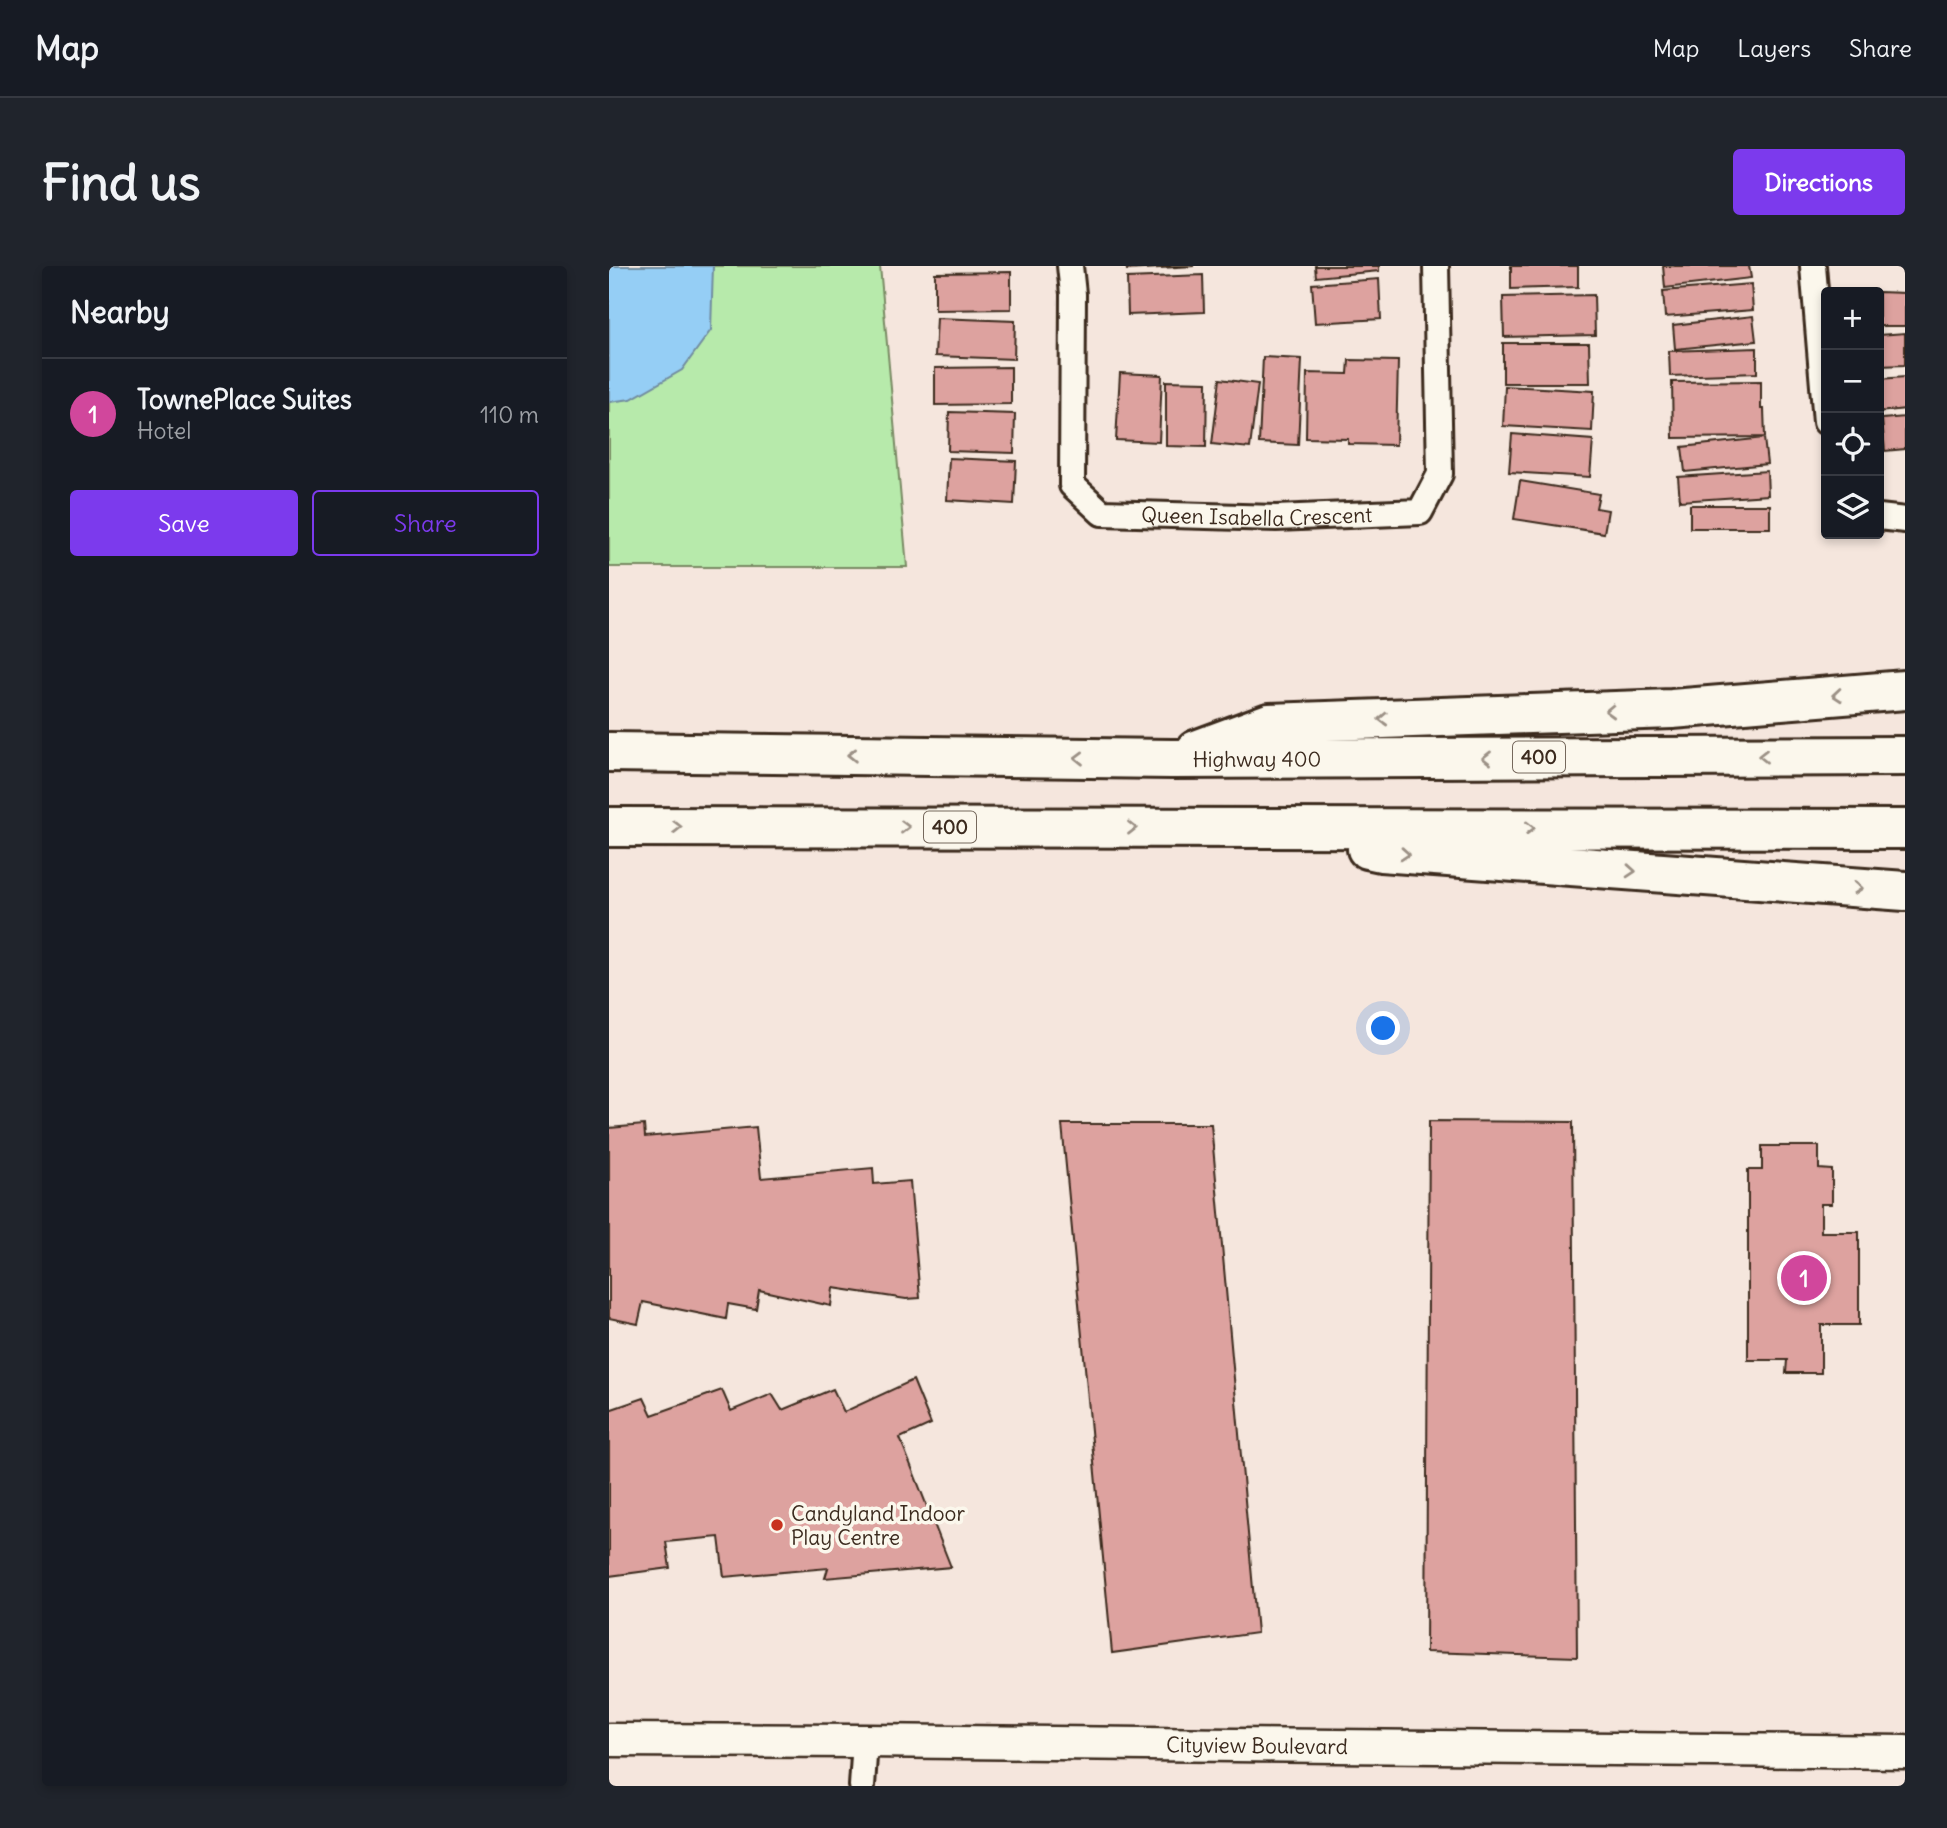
<!DOCTYPE html>
<html lang="en">
<head>
<meta charset="utf-8">
<style>
	body { margin:0; font-family:Delius,sans-serif; background:#20242c; color:#f1f3f6 }
	.controls { position:absolute; right:21px; top:21px; display:grid; overflow:hidden; border-radius:7px; box-shadow:0 4px 10px #0003 }
	.controls button { width:63px; height:63px; display:grid; place-items:center; padding:0; border:0; border-bottom:2px solid #363941; background:#171b24; color:#f1f3f6; font:35px sans-serif }
	.you { position:absolute; left:775px; top:763px; width:24px; height:24px; margin:-18px; border:5px solid #fff; border-radius:50%; background:#1a73e8; box-shadow:0 0 0 10px #1a73e833 }
	.badge { display:grid; place-items:center; width:46px; height:46px; border-radius:50%; background:#7c3aed; color:#fff; font-size:23px; font-weight:700 }
	.pin { position:absolute; translate:-50% -50%; border:4px solid #fff; box-shadow:0 2px 7px #0006 }
	.list { margin:0; padding:0; list-style:none }
	h2 { display:flex; justify-content:space-between; align-items:center; height:91px; margin:0; padding:0 28px; font-size:30px }
	h2 small { font-size:23px; font-weight:400; color:#9ea1a6 }
	.list li { display:grid; grid-template-columns:46px 1fr auto; gap:21px; align-items:center; box-sizing:border-box; height:112px; padding:0 28px; border-top:2px solid #363941 }
	.list b { display:block; font-size:26px; white-space:nowrap }
	.list p { margin:0; font-size:23px; white-space:nowrap; color:#9ea1a6 }
	.list em { font-size:23px; font-style:normal; color:#9ea1a6 }
	.actions { display:flex; gap:14px; padding:21px 28px }
	.actions a { flex:1; padding:16px 0; border:2px solid #7c3aed; border-radius:7px; text-align:center; font-size:24px; color:#7c3aed }
	.actions .main { background:#7c3aed; color:#fff }
	.icon { flex:none; width:38px; height:38px; fill:none; stroke:currentColor; stroke-width:2; stroke-linecap:round; stroke-linejoin:round }
	.map { position:relative; flex:none; width:1296px; height:1520px; overflow:hidden; border-radius:7px }
	header { display:flex; align-items:center; gap:42px; box-sizing:border-box; height:98px; padding:0 35px; background:#171b24; border-bottom:2px solid #363941 }
	header strong { font-size:33px }
	nav { display:flex; gap:38px; margin-inline-start:auto; font-size:24px }
	.intro { display:flex; align-items:center; justify-content:space-between; box-sizing:border-box; height:168px; padding:0 42px }
	h1 { margin:0; font-size:49px }
	.button { padding:18px 32px; border-radius:7px; background:#7c3aed; color:#fff; font-size:24px; font-weight:700 }
	main { display:flex; gap:42px; padding:0 42px }
	aside { flex:1; background:#171b24; border-radius:7px; box-shadow:0 4px 10px #0003 }
	.map>svg:first-child { display:block }
	.green { fill:#b7eaab; stroke:#798a64; stroke-width:2 }
	.water { fill:#95cef5; stroke:#718c9f; stroke-width:2 }
	.building { fill:#dda29f; stroke:#3b2a1e; stroke-width:2 }
	.lines { fill:none; stroke-linecap:round; stroke-linejoin:round }
	.minor-casing { stroke:#3b2a1e; stroke-width:30 }
	.tertiary-casing { stroke:#3b2a1e; stroke-width:37 }
	.motorway-casing { stroke:#3b2a1e; stroke-width:44 }
	.minor { stroke:#fbf7ec; stroke-width:24 }
	.tertiary { stroke:#fbf7ec; stroke-width:32 }
	.motorway { stroke:#fbf7ec; stroke-width:38 }
	.oneway { stroke:#9b9085 }
	.poi-dot { fill:#c8321e; stroke:#fbf7ec; stroke-width:2.5 }
	.labels { text-anchor:middle; dominant-baseline:central; stroke-width:7; stroke-linejoin:round; paint-order:stroke }
	.shield { fill:#fbf7ec; stroke:#75685c; stroke-width:2 }
	.shield-label { font-size:19px; font-weight:bold; fill:#3b2a1e }
	.street-label { font-size:21px; fill:#3b2a1e; stroke:#fbf7ec }
	.poi-label { font-size:21px; fill:#3b2a1e; stroke:#fbf7ec; text-anchor:start }
</style>
</head>
<body>
<header>
<strong>Map</strong>
<nav><a>Map</a><a>Layers</a><a>Share</a></nav>
</header>
<div class="intro"><h1>Find us</h1><a class="button">Directions</a></div>
<main>
<aside>
<h2>Nearby<small></small></h2>
<ul class="list">
<li><span class="badge" style="background:#d1479c">1</span><div><b>TownePlace Suites</b><p>Hotel</p></div><em>110 m</em></li>
</ul>
<div class="actions"><a class="main">Save</a><a>Share</a></div>
</aside>
<div class="map">
<svg width="1296" height="1520" viewBox="0 0 1296 1520">
	<rect width="100%" height="100%" fill="#f5e6dd"/>
	<filter id="ink" filterUnits="userSpaceOnUse"><feTurbulence type="fractalNoise" baseFrequency=".0143" numOctaves="2"/><feDisplacementMap in="SourceGraphic" scale="14" xChannelSelector="R" yChannelSelector="G"/><feConvolveMatrix kernelMatrix="1 2 1 2 8 2 1 2 1" color-interpolation-filters="sRGB"/></filter>
	<g filter="url(#ink)">
		<path class="green" d="M0 0H271L298 301H0Z"/>
		<path class="water" d="M0 0H104L102 64 73 104 22 133 0 136Z"/>
		<path class="building" d="M517 0H585L518 4Z
			M706 0H770V5L707 11Z
			M902 0H969V21L902 23Z
			M1054 0H1140L1142 12 1056 22Z
			M402 6V43L326 44V7Z
			M594 9 595 46 519 49 518 12Z
			M770 13 772 53 706 57 703 18Z
			M1142 18 1144 44 1056 51 1054 25Z
			M1270 26 1296 27V60H1270Z
			M985 29 986 69 895 71 894 31Z
			M1144 50 1147 75 1066 83 1064 59Z
			M328 52 406 55 405 93 326 90Z
			M1296 67V99L1270 100V69Z
			M894 77H980L981 117H894Z
			M1148 82V107L1061 110 1060 85Z
			M654 91 693 93 689 179 650 177Z
			M740 94 789 95 787 179 739 178V173L697 172 698 107 739 108Z
			M402 101V138L326 139V102Z
			M511 107 553 109 550 176 507 174Z
			M1296 111V143L1270 146V113Z
			M611 113 649 118 641 182 603 178Z
			M557 115 598 116 597 181 557 180Z
			M1152 115V143H1155L1156 171 1064 172 1063 116Z
			M896 120 985 125 983 165 894 160Z
			M340 146 406 148 405 187 339 185Z
			M1296 151V183L1276 185 1273 153Z
			M903 168 984 174 981 211 900 206Z
			M1155 172 1158 198 1076 206 1073 181Z
			M340 192 407 195 405 238 338 234Z
			M1158 205 1159 229 1071 235 1069 211Z
			M911 215 990 228 987 242 999 244 995 267 905 253Z
			M1081 239H1161V262H1081Z
			M820 855 964 856 968 1391 817 1386Z
			M453 858H602L648 1367 503 1387Z
			M35 859 36 871 147 861 152 912 264 902 265 918 301 915 311 1032 297 1033 224 1022 222 1040 150 1024 147 1043 119 1038 117 1053 34 1036 29 1058 0 1052V862Z
			M1153 880H1210V903L1223 904V938H1212V966H1250V1059H1212V1107H1177L1178 1094H1139V904H1153Z
			M304 1114 322 1158 291 1172 342 1301 216 1312 219 1302 115 1311 110 1271 57 1276 61 1302 0 1310V1144L35 1132 43 1149 113 1124 122 1145 163 1128 173 1144 224 1123 235 1146Z"/>
		<g class="lines">
			<g class="minor-casing">
				<g id="minor">
					<path id="s1" d="M461 0 464 28 463 219 493 247 667 252 811 246 831 208 827 0"/>
					<path d="M1204 0 1217 156"/>
					<path d="M1270 251 1296 254"/>
					<path d="M253 1520 256 1475"/>
				</g>
			</g>
			<g class="tertiary-casing">
				<g id="tertiary">
					<path id="s2" d="M0 1474 256 1475 1296 1486"/>
				</g>
			</g>
			<g class="motorway-casing">
				<g id="motorway">
					<path d="M587 484 660 457 1063 443 1296 424"/>
					<path id="s3" d="M0 486 563 493 1296 490"/>
					<path d="M0 561 1296 563"/>
					<path d="M758 583 772 586 1296 625"/>
				</g>
			</g>
			<use href="#minor" class="minor"/>
			<use href="#tertiary" class="tertiary"/>
			<use href="#motorway" class="motorway"/>
		</g>
		<defs><path id="oneway-chevron" d="M-2-3.5L2.5 0L-2 3.5" fill="none" stroke-width="1.6" stroke-linecap="round" stroke-linejoin="round" transform="scale(1.75)"/></defs>
		<g class="oneway">
			<use href="#oneway-chevron" transform="translate(1228 429) rotate(175)"/>
			<use href="#oneway-chevron" transform="translate(1001 445) rotate(178)"/>
			<use href="#oneway-chevron" transform="translate(774 453) rotate(178)"/>
			<use href="#oneway-chevron" transform="translate(243 489) rotate(-179)"/>
			<use href="#oneway-chevron" transform="translate(1154 490) rotate(180)"/>
			<use href="#oneway-chevron" transform="translate(470 492) rotate(-179)"/>
			<use href="#oneway-chevron" transform="translate(878 492) rotate(180)"/>
			<use href="#oneway-chevron" transform="translate(68 561)"/>
			<use href="#oneway-chevron" transform="translate(296 561)"/>
			<use href="#oneway-chevron" transform="translate(523 562)"/>
			<use href="#oneway-chevron" transform="translate(921 562)"/>
			<use href="#oneway-chevron" transform="translate(796 588) rotate(4)"/>
			<use href="#oneway-chevron" transform="translate(1022 605) rotate(4)"/>
			<use href="#oneway-chevron" transform="translate(1249 622) rotate(4)"/>
		</g>
	</g>
	<circle class="poi-dot" cx="168" cy="1259" r="7"/>
	<g class="labels">
		<g class="shield">
			<rect x="904" y="475.5" width="52" height="31" rx="5"/>
			<rect x="315" y="545.5" width="52" height="31" rx="5"/>
		</g>
		<g class="shield-label">
			<text x="930" y="491">400</text>
			<text x="341" y="561">400</text>
		</g>
		<g class="street-label">
			<text stroke="none"><textPath href="#s1" startOffset="415">Queen Isabella Crescent</textPath></text>
			<text stroke="none"><textPath href="#s3" startOffset="648">Highway 400</textPath></text>
			<text stroke="none"><textPath href="#s2" startOffset="648">Cityview Boulevard</textPath></text>
		</g>
		<g class="poi-label">
			<text x="182" y="1247">Candyland Indoor<tspan x="182" dy="24">Play Centre</tspan></text>
		</g>
	</g>
</svg>
<div class="controls">
<button>+</button>
<button>−</button>
<button><svg class="icon" aria-label="locate" viewBox="0 0 24 24"><circle cx="12" cy="12" r="6"/><path d="M12 2v4M12 18v4M2 12h4M18 12h4"/></svg></button>
<button><svg class="icon" aria-label="layers" viewBox="0 0 24 24"><path d="M12 4l9 5-9 5-9-5zM3 14l9 5 9-5"/></svg></button>
</div>
<div class="you"></div>
<div class="pin badge" style="left:1195px;top:1012px;background:#d1479c">1</div>
</div>
</main>
</body>
</html>
